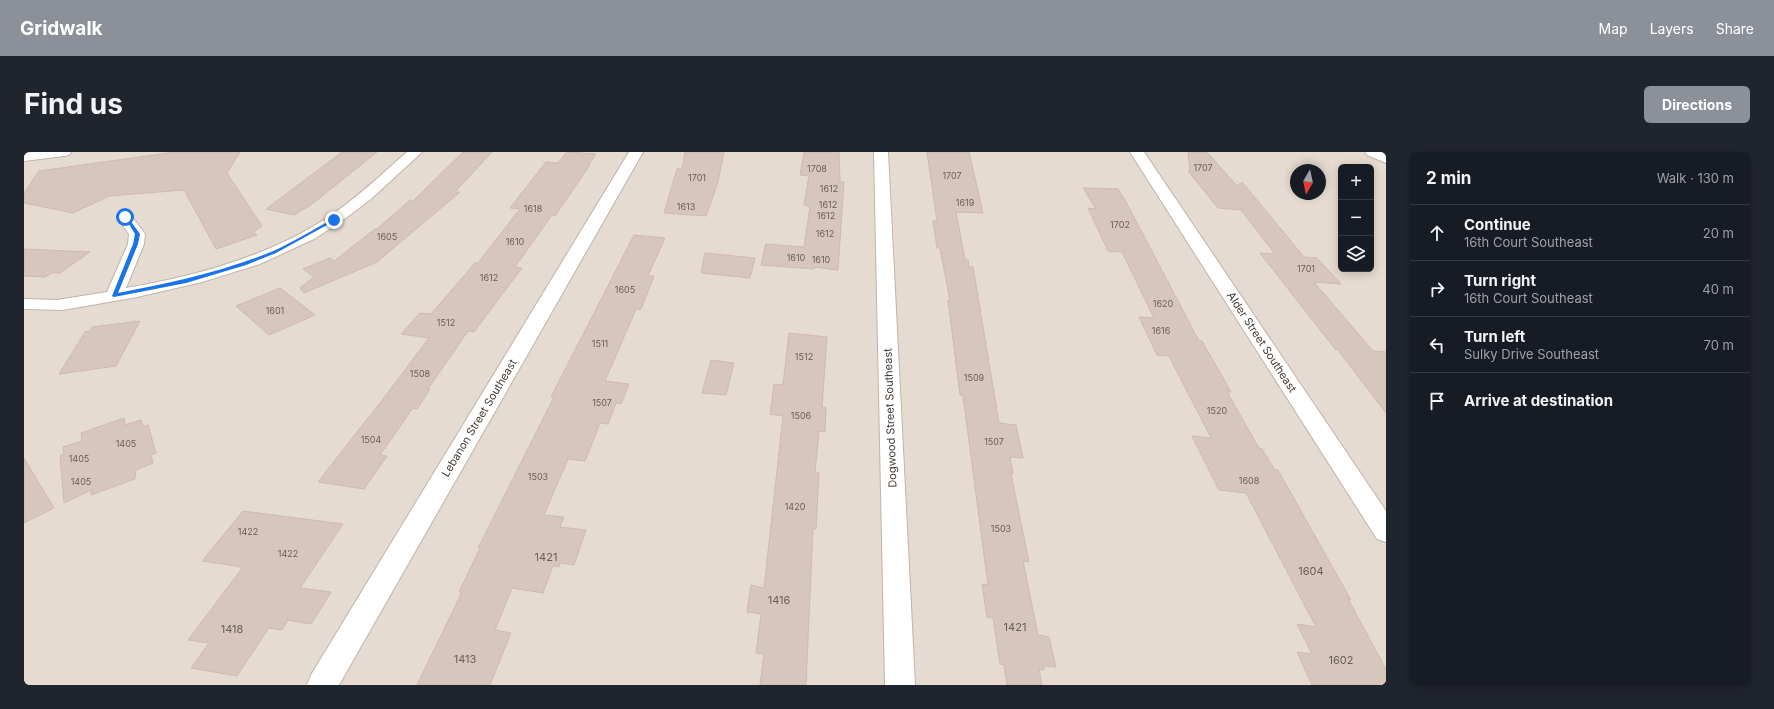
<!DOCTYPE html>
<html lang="en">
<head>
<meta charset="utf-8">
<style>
	body { margin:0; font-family:Inter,sans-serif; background:#20242c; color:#f1f3f6 }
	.controls { position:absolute; right:12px; top:12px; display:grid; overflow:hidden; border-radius:6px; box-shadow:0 2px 10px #0003 }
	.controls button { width:36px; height:36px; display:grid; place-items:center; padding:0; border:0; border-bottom:1px solid #363941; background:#171b24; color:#f1f3f6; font:20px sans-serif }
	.compass { position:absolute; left:1266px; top:12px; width:36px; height:36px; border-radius:50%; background:#171b24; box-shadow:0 2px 10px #0003; rotate:189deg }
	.stop { position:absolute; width:12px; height:12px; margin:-9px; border:3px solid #1a73e8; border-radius:50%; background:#fff }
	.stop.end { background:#1a73e8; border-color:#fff; box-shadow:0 1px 4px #0008 }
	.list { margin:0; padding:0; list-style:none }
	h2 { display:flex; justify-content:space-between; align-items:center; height:52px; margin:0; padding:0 16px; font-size:17px }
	h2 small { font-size:13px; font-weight:400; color:#9ea1a6 }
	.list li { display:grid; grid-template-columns:26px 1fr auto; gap:12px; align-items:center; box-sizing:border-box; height:56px; padding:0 16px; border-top:1px solid #363941 }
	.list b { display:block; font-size:15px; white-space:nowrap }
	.list p { margin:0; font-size:13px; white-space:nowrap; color:#9ea1a6 }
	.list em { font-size:13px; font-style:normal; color:#9ea1a6 }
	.icon { flex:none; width:22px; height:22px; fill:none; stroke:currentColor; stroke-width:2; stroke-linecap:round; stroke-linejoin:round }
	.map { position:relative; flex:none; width:1362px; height:533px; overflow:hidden; border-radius:6px }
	header { display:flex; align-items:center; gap:24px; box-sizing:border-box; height:56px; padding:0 20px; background:#8c9099; color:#fff }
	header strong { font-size:19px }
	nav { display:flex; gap:22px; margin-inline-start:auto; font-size:14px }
	.intro { display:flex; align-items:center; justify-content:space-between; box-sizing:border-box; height:96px; padding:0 24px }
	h1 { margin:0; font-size:28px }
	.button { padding:10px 18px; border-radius:6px; background:#8c9099; color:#fff; font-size:14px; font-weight:700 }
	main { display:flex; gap:24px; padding:0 24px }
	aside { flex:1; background:#171b24; border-radius:6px; box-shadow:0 2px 10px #0003 }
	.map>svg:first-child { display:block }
	.residential { fill:#e6dbd0; fill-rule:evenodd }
	.building { fill:#d7c6bb; stroke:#cfbaab }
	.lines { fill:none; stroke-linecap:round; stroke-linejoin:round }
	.minor-casing { stroke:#c1b3a8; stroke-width:2 }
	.minor { fill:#fff; fill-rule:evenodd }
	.route { fill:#1a73e8 }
	.labels { text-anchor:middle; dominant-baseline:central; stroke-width:4; stroke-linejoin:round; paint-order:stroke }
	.number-label { font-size:9px; fill:#695d55 }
	.street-label { font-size:11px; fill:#443a33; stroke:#fff }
	.near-number-label { font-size:11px; fill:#695d55 }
</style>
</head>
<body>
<header>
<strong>Gridwalk</strong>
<nav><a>Map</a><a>Layers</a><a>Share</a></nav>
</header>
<div class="intro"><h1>Find us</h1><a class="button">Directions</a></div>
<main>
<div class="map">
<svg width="1362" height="533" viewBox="0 0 1362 533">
	<rect width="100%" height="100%" fill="#f2eae3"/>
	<path class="residential" d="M0 0H1362V533H0ZM1317 15H1347V117H1317ZM1272 18H1296V42H1272Z"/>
	<path class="building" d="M151 0H216L203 21 238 74 229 80 233 83 192 97 160 38 85 44 49 61 0 51V41L15 19Z
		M318 0H353L288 52 270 63 242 57Z
		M439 0H468L431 40H436L353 110 280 141 276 136 290 125 279 117 306 106 310 109 351 77H353L386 48 389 49Z
		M543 0 572 2 565 13H566L531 64 528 63 491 115 498 116 450 180 444 179 404 237H406L393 257 389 256 356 303 363 304 340 337 294 330 343 267H344L405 186 377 182 396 161 407 162 451 111H454L496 57 486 56 522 10 534 11Z
		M661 0H700L694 30 682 64 640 61 653 17H658Z
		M780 0H815L816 30H820L814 118 790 115V117L737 113 742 92 780 95 786 54 780 53 785 24 776 23Z
		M903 0H945L959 61 932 60 941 108H944L945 115H949L975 271 992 273 999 306 986 305 989 322H987L1005 410 999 409 1014 483 1025 485 1032 515 1020 514V518L1015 517 1018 533H983L980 513 976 512 969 466 963 465 958 432 964 433 939 244 936 243 924 148 926 149 916 96H913L909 69H913Z
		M1164 0H1183L1213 34 1218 30 1280 105 1293 106 1317 132 1290 130 1349 199 1362 200V261L1314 198 1311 197 1236 101 1251 102 1217 58 1194 56 1164 19H1166Z
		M1059 36 1094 37 1101 48 1175 189H1178L1207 240H1203L1235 296 1238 297 1251 318H1254L1327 448 1324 447 1362 517V533H1288L1273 500 1288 502 1273 472 1292 475 1222 341 1195 338 1168 284 1187 286 1145 204 1133 203 1115 165 1130 166 1098 100 1084 99 1064 56 1072 57Z
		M610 83 641 86 624 124H630L617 157H612L581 229 605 232 597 252 592 251 584 272 576 271 561 309 544 307 520 363 540 365 536 375 562 378 550 413 536 411 535 415 529 414 519 441 488 436 471 478 487 481 466 533H393L438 440H435L456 396H454L530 245H527Z
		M0 97 66 100 36 121H28L21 125 0 124Z
		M681 101 731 106 726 126 677 121Z
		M256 136 291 163 245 183 212 154Z
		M116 169 92 214 35 222 61 180 66 179 68 175Z
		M765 181 803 185 798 255 802 256 801 280 795 279 791 321H795L792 377H789L782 533H736L740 502 732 501 737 462 723 460 727 433 740 436 759 264 746 262 750 232 759 233Z
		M687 208 710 211 702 243 678 241Z
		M100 266 101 273 117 268 119 275 124 273 132 301 127 303 129 311 112 318 111 327 67 343V338L40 351 36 304 40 302 39 295 58 289 57 281Z
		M0 306 30 356 0 371Z
		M219 359 319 372 276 436 307 440 287 472 264 468 258 478 245 476 213 524 167 516 185 491 164 488 219 415 178 409Z"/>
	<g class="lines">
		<g class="minor-casing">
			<path id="minor" d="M8 0H47L45 3 40 4 0 9V1Z
				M383 0H398L347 47 315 71 290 87 236 112 178 130 113 145 39 158 0 157V147L33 148 83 140 104 92 105 82 93 65 96 62 101 60 106 62 121 82 120 92 102 136C173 124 246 104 306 64 334 45 358 22 383 0Z
				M605 0H619L315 533H283L287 523Z
				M850 0H864L891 533H861Z
				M1106 0H1120L1362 359V390L1353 387Z
				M1341 0H1358L1362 2V11L1343 3Z"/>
		</g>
		<use href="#minor" class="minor"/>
	</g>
	<path class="route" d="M100 64H103L116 82 114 92 94 141C146 131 197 120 247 100 268 91 288 78 309 67L312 68 252 101 222 113 162 131 90 145 88 144 109 92 111 82Z"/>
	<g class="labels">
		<g class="number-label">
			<text x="1179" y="15">1707</text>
			<text x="793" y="16">1708</text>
			<text x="928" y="23">1707</text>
			<text x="673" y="25">1701</text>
			<text x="805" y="36">1612</text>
			<text x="941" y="50">1619</text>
			<text x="804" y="52">1612</text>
			<text x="662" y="54">1613</text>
			<text x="509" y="56">1618</text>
			<text x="802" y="63">1612</text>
			<text x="1096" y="72">1702</text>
			<text x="801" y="81">1612</text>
			<text x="363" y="84">1605</text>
			<text x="491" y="89">1610</text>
			<text x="772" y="105">1610</text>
			<text x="797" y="107">1610</text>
			<text x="1282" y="116">1701</text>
			<text x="465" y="125">1612</text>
			<text x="601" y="137">1605</text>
			<text x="1139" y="151">1620</text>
			<text x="251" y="158">1601</text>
			<text x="422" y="170">1512</text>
			<text x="1137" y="178">1616</text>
			<text x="576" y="191">1511</text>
			<text x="780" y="204">1512</text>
			<text x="396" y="221">1508</text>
			<text x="950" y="225">1509</text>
			<text x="578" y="250">1507</text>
			<text x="1193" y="258">1520</text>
			<text x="777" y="263">1506</text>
			<text x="347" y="287">1504</text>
			<text x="970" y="289">1507</text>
			<text x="102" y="291">1405</text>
			<text x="55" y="306">1405</text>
			<text x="514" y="324">1503</text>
			<text x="1225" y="328">1608</text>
			<text x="57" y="329">1405</text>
			<text x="771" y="354">1420</text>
			<text x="977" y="376">1503</text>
			<text x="224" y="379">1422</text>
			<text x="264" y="401">1422</text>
		</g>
		<g class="street-label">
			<text transform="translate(1238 190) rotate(57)">Alder Street Southeast</text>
			<text transform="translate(455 266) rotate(-59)">Lebanon Street Southeast</text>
			<text transform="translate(866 266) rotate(-92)">Dogwood Street Southeast</text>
		</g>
		<g class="near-number-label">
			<text x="522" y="405">1421</text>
			<text x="1287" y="419">1604</text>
			<text x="755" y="448">1416</text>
			<text x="991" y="475">1421</text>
			<text x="208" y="477">1418</text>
			<text x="441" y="507">1413</text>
			<text x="1317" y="508">1602</text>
		</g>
	</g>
</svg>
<div class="controls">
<button>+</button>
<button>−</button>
<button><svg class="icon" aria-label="layers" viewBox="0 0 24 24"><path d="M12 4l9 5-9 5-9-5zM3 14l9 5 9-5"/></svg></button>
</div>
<svg class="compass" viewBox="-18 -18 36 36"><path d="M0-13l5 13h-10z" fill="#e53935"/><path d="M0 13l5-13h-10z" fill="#9ea1a6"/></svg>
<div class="stop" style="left:101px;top:65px"></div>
<div class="stop end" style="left:310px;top:68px"></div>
</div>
<aside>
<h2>2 min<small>Walk · 130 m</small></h2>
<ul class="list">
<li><svg class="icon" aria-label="ahead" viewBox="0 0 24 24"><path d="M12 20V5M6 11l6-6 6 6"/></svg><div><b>Continue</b><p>16th Court Southeast</p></div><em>20 m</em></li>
<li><svg class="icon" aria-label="right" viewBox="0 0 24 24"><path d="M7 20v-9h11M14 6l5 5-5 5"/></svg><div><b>Turn right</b><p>16th Court Southeast</p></div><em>40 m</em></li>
<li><svg class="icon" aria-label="left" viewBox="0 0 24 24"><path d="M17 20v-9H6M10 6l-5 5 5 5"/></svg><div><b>Turn left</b><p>Sulky Drive Southeast</p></div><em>70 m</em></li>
<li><svg class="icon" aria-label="arrive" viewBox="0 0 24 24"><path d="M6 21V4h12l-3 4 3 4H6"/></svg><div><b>Arrive at destination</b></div></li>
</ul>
</aside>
</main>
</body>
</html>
